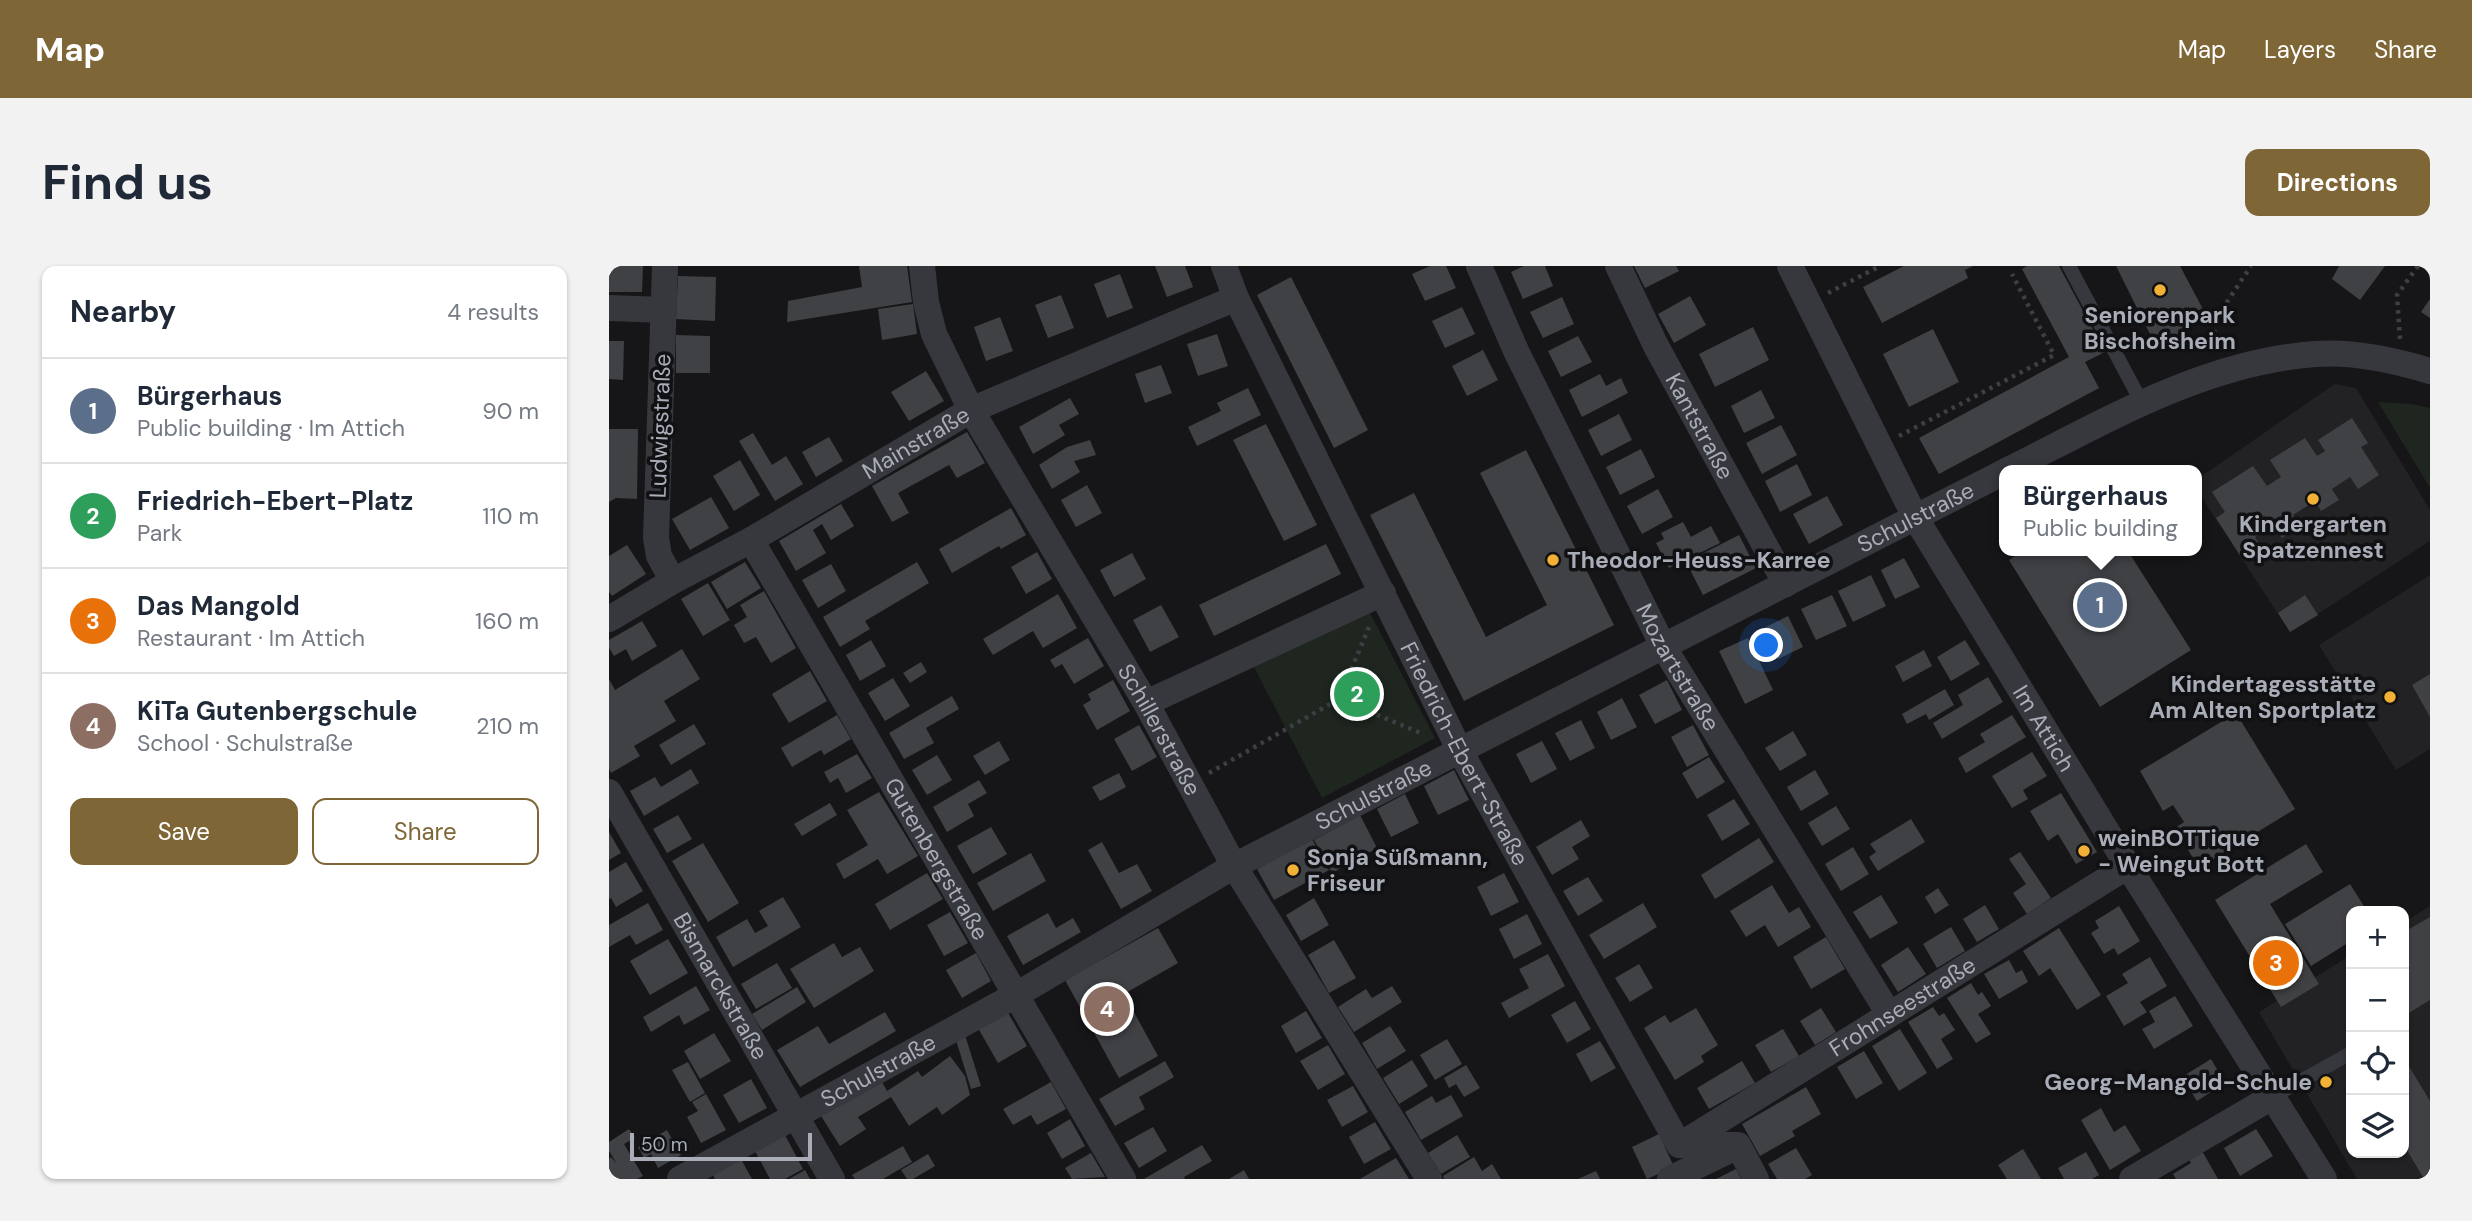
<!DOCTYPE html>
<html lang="en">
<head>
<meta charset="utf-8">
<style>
	body { margin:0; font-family:"DM Sans",sans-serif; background:#f2f2f3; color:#1f2937 }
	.controls { position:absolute; right:21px; bottom:21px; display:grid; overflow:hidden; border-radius:14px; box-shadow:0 2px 5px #0004 }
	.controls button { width:63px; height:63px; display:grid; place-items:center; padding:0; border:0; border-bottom:2px solid #e0e1e3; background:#fff; color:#1f2937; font:35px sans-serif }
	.scale { position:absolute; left:21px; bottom:18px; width:182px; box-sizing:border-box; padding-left:7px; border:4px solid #a8adb8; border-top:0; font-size:19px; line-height:24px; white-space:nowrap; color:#a8adb8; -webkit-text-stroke:5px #111113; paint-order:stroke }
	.you { position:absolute; left:1158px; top:380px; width:24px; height:24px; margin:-18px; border:5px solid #fff; border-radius:50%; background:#1a73e8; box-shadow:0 0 0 10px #1a73e833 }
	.badge { display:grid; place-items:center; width:46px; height:46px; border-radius:50%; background:#7e6636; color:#fff; font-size:23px; font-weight:700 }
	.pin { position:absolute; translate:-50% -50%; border:4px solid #fff; box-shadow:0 2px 7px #0006 }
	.popup { position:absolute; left:1390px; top:199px; width:203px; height:91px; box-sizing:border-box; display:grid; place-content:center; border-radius:14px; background:#fff; filter:drop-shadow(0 2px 5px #0005); font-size:23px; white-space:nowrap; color:#747a83 }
	.popup b { font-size:26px; color:#1f2937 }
	.popup::after { content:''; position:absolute; left:50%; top:100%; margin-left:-14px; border:14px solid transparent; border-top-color:#fff }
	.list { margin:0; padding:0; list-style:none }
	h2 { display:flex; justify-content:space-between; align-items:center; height:91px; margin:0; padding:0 28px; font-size:30px }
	h2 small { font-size:23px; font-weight:400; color:#747a83 }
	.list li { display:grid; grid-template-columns:46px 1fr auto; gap:21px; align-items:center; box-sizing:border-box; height:105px; padding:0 28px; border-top:2px solid #e0e1e3 }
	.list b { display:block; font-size:26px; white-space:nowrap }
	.list p { margin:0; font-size:23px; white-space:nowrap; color:#747a83 }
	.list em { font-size:23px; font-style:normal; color:#747a83 }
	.actions { display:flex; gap:14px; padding:21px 28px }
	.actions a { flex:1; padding:16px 0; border:2px solid #7e6636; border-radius:14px; text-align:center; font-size:24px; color:#7e6636 }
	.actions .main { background:#7e6636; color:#fff }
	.icon { flex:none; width:38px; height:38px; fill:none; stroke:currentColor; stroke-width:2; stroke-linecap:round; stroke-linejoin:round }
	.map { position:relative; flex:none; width:1821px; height:913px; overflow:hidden; border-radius:14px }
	header { display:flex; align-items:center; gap:42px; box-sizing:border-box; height:98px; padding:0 35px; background:#7e6636; color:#fff }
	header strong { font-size:33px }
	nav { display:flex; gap:38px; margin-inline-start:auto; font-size:24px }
	.intro { display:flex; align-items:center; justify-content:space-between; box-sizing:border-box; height:168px; padding:0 42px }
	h1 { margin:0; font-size:49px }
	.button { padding:18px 32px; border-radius:14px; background:#7e6636; color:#fff; font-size:24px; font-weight:700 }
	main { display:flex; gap:42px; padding:0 42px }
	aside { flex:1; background:#fff; border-radius:14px; box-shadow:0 2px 5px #0004 }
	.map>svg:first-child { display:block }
	.built { fill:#222225 }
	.green { fill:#1e261f }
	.building { fill:#404145 }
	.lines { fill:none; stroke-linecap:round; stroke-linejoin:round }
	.path { stroke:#3d3f44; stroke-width:4.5; stroke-dasharray:3.5 5; stroke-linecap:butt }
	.service { stroke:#37383d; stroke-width:14 }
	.minor { stroke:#37383d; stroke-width:26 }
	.poi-dot { fill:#f2b134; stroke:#111113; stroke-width:2.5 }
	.labels { text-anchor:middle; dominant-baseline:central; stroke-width:7; stroke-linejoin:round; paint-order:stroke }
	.poi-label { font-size:23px; font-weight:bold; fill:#a8adb8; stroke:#111113; text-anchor:start }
	.street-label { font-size:23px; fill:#a8adb8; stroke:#111113 }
</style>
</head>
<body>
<header>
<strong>Map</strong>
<nav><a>Map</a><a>Layers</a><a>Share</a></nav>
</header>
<div class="intro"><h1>Find us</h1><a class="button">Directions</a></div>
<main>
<aside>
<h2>Nearby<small>4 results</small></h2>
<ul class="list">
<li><span class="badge" style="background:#5c6f8a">1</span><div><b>Bürgerhaus</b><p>Public building · Im Attich</p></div><em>90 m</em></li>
<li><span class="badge" style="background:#2e9e5b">2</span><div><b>Friedrich-Ebert-Platz</b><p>Park</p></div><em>110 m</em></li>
<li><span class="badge" style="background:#e8710a">3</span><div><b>Das Mangold</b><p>Restaurant · Im Attich</p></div><em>160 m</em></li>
<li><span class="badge" style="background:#8d6e63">4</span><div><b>KiTa Gutenbergschule</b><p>School · Schulstraße</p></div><em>210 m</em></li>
</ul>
<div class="actions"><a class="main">Save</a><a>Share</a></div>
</aside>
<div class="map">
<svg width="1821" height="913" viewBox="0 0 1821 913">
	<rect width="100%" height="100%" fill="#161618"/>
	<path class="built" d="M1726 118 1747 122 1821 244V275L1681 366 1587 223V214Z
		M1821 309V483L1787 504 1710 379Z
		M1821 640V913H1748L1650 746 1742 689V887H1795V656Z"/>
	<path class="green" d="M1769 136 1802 138 1821 142V222Z
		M759 343 826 472 713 532 645 401Z"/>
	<path class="building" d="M0 0H34L33 26H0Z
		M250 0H298L303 36 178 56 179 35 253 21Z
		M546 0H576L584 21 558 31Z
		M821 0H837L847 22 816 35 803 8Z
		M915 0H936L944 20 914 33 902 6Z
		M1025 0H1067L1070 5 1036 22Z
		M1295 0H1364L1356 4 1359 12 1273 57 1254 21Z
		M1418 0H1450L1496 86 1476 96 1490 122 1330 208 1310 172 1460 91 1413 3Z
		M1507 0H1571L1596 47 1578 57 1582 63 1561 73 1558 66 1543 72Z
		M1730 0H1776L1751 34 1723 13Z
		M511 8 524 42 498 52 485 18Z
		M69 10 107 11 106 55 67 53Z
		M682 11 759 164 725 182 648 29Z
		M452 29 465 62 439 72 426 39Z
		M1081 30 1097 59 1065 77 1049 48Z
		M953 31 965 58 934 72 921 46Z
		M1821 33V52L1812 46Z
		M304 38 308 68 273 74 269 43Z
		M853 41 866 68 836 82 823 55Z
		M391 51 404 85 377 95 365 61Z
		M1144 61 1160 94 1106 121 1090 88Z
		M1324 63 1350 116 1300 141 1274 88Z
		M608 68 619 100 589 110 578 78Z
		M67 69 101 70V107H67Z
		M969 70 983 96 952 111 939 85Z
		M0 75H15L14 114 0 113Z
		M874 84 889 114 858 130 843 100Z
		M552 99 563 127 536 137 526 108Z
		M317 105 335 135 300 155 282 126Z
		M991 108 997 120 1012 112 1019 127 973 151 960 124Z
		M639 122 652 149 588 180 579 161 612 145 608 137Z
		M1152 124 1166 152 1135 167 1122 140Z
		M461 132 470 148 450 159 456 169 424 188 410 161Z
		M1010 148 1023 174 992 190 979 164Z
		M1743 152 1759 177 1752 181 1770 209 1749 223 1741 211 1723 223 1730 234 1712 245 1706 235 1684 249 1691 260 1673 272 1664 259 1646 271 1653 282 1634 294 1607 252 1616 246 1603 226 1644 200 1658 220 1672 211 1661 194 1696 172 1708 190 1716 185 1709 174Z
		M657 158 708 259 675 275 624 174Z
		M1172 159 1188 189 1153 208 1137 177Z
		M0 163H29L28 233 7 232 0 236Z
		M358 166 376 197 348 212 340 199 289 227 300 247 283 256 263 220Z
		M144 167 163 199 177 190 194 218 166 235 130 175Z
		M220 171 234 195 207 211 193 186Z
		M481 174 487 189 465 195 471 206 443 223 430 199 458 181Z
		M1032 183 1046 211 1011 229 997 201Z
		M917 184 1005 359 855 435 761 249 805 227 877 371 938 339 871 207Z
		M131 194 151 229 125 245 104 210Z
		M1188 198 1203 229 1171 246 1156 215Z
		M478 219 493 247 467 261 452 234Z
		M1049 223 1064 251 1033 268 1018 240Z
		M1218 230 1234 259 1200 278 1184 248Z
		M102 231 120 262 81 284 63 253Z
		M232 238 245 260 222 274 213 258 204 264 217 287 187 305 170 275Z
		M402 242 417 269 392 283 390 280 343 307 330 283Z
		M1074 256 1082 271 1102 260 1111 277 1060 302 1047 277 1055 273 1052 267Z
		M1130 269 1147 302 1094 329 1077 296Z
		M717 278 732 308 605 370 590 339Z
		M18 279 37 308 3 330 0 326V290Z
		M1414 285H1519L1582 384 1491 441 1400 294Z
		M428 286 443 313 417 328 402 301Z
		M523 287 537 313 505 331 491 304Z
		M1295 292 1311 321 1286 333 1272 304Z
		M136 296 152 322 118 343 102 316Z
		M308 296 320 317 256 355 261 363 231 381 214 351Z
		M222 298 237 325 209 342 193 314Z
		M1262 309 1277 340 1244 356 1229 325Z
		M99 317 121 354 94 370 72 333Z
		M155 325 187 382 162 397 147 371 135 377 125 359 138 351 131 339Z
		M449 328 468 362 434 382 424 365 384 389 374 373Z
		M1223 329 1238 360 1207 374 1192 343Z
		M1696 329 1709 349 1681 366 1669 347Z
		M552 339 570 371 541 386 524 354Z
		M1179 350 1194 381 1169 393 1155 362Z
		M33 355 48 380 23 395 17 383 5 390 0 382V374Z
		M479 372 495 400 465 418 453 398 446 402 441 394Z
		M1139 372 1164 424 1136 438 1110 385Z
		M262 374 277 400 251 415 237 389Z
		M1356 374 1371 398 1342 415 1328 391Z
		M73 383 91 413 55 435 67 455 25 480 31 490 2 507 0 503V413L6 424Z
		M1315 384 1323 400 1294 416 1286 400Z
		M312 396 318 406 301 417 294 407Z
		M201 405 218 435 180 457 163 428Z
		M1821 408V451L1803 419Z
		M1379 411 1394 436 1333 473 1324 457 1354 439 1349 429Z
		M284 412 301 440 276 455 259 427Z
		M504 414 521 445 488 464 474 439 482 434 479 428Z
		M1058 414 1073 444 1046 458 1030 429Z
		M1336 423 1345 439 1320 454 1317 448 1298 458 1293 448Z
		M343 430 350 443 317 462 325 477 295 493 280 467Z
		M1013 432 1028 461 1002 474 988 446Z
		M1627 447 1686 543 1590 602 1566 562 1575 556 1564 539 1554 545 1531 505Z
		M228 449 242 473 215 489 212 484 183 501 172 482Z
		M1403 449 1417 471 1357 507 1349 492 1376 476 1371 468Z
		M972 454 986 482 961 495 946 467Z
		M85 458 97 478 62 499 50 479Z
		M530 459 548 491 523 505 505 473Z
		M1084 459 1100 489 1078 501 1062 471Z
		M1184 465 1198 489 1171 505 1156 482Z
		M390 475 401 494 376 509 364 490Z
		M933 475 948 503 922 517 907 488Z
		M1423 486 1438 510 1414 524 1419 533 1403 542 1383 510Z
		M248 488 263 512 237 527 229 512 221 517 215 506Z
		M328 489 343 514 318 529 303 504Z
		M1100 491 1116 516 1088 533 1073 507Z
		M82 503 90 517 35 550 21 525 46 511 52 521Z
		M845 504 860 534 829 549 815 520Z
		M1206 504 1220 528 1192 545 1178 521Z
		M510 507 517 521 491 535 483 521Z
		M370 514 378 527 359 538 365 550 338 566 324 541Z
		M270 526 309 590 278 608 269 593 235 613 227 598 259 579 238 544Z
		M1452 527 1488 586 1467 598 1449 568 1439 575 1421 545Z
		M796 528 810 557 782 571 768 543Z
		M1125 533 1141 558 1113 575 1098 549Z
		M221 537 228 549 193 570 185 558Z
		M1227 540 1241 563 1213 580 1199 557Z
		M69 549 83 573 58 587 44 563Z
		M751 549 768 582 723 607 705 574Z
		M1302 553 1316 576 1269 605 1260 591 1267 586 1261 578Z
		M972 554 981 570 963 581 970 593 943 609 927 581Z
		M382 561 398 588 364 608 348 580Z
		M0 566 12 587 0 594Z
		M1150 572 1165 596 1106 633 1092 609Z
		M703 573 720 604 665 634 648 603Z
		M493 576 510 607 528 598 543 625 512 643 479 584Z
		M94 577 130 637 99 656 63 595Z
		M1697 578 1714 606 1661 638 1710 718 1672 741 1606 634Z
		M1244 581 1260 608 1232 625 1216 598Z
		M1411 586 1442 632 1418 648 1404 627 1417 618 1400 593Z
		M422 587 437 615 384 645 368 617Z
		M17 596 34 625 7 641 2 632 0 633V606Z
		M318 607 334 633 281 664 266 638Z
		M895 607 910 636 882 650 868 621Z
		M979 611 994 635 969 650 954 625Z
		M1741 618 1758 645H1742V675L1702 700 1676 658Z
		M1163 619 1180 647 1190 641 1202 661 1169 681 1156 659 1137 671 1121 645Z
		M1329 622 1340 639 1326 648 1316 631Z
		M1272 629 1289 657 1261 673 1244 646Z
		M174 631 192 661 124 701 107 671 138 653 146 667 159 660 150 645Z
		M705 632 720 659 692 675 677 649Z
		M39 637 54 664 27 679 21 669 0 681V659Z
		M1034 637 1048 661 995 693 980 669Z
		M1376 639 1390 663 1368 676 1354 653Z
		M1510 640 1531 675 1509 689 1505 682 1495 688 1482 667 1490 662 1486 655Z
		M341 646 359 677 335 690 318 659Z
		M439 647 447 662 464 652 472 666 414 699 398 670Z
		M918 648 933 678 905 693 890 663Z
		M1821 651V734L1795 750V666Z
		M1342 661 1356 685 1328 702 1314 678Z
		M549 662 569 697 515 728 549 790 510 812 456 714Z
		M1450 662 1492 729 1468 744 1441 702 1430 710 1414 685Z
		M1217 671 1236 703 1202 723 1184 691Z
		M59 673 79 707 41 729 21 695Z
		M725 674 747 712 720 727 699 689Z
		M225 677 233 691 251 681 265 705 205 742 181 703Z
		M1299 681 1317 708 1289 726 1272 699Z
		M367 687 382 715 353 732 337 704Z
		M939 688 956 720 900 752 892 737 920 722 910 703Z
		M1541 691 1558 720 1531 736 1538 746 1515 760 1497 730 1519 717 1513 708Z
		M1400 694 1407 707 1413 704 1419 716 1390 733 1375 708Z
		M168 697 183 722 147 743 132 718Z
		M1030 698 1044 722 1021 736 1006 712Z
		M1362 717 1369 729 1373 726 1382 740 1369 748 1382 768 1367 777 1338 732Z
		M87 720 101 744 75 759 70 749 42 766 34 751Z
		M783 720 793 736 745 766 729 741 757 723 763 732Z
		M188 721 197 736 153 764 143 748Z
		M1566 730 1584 760 1545 783 1533 763 1546 756 1540 745Z
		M966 735 982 763 958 777 942 749Z
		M1324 741 1330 750 1335 747 1346 764 1332 773 1344 793 1328 803 1299 756Z
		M1087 742 1109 779 1092 790 1095 796 1066 814 1035 762 1056 749 1061 757Z
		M1212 742 1227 766 1206 779 1191 755Z
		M398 745 418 780 389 797 369 762Z
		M697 745 713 772 687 787 672 760Z
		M276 746 287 765 191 821 168 784 209 760 220 778Z
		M781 760 797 785 768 803 753 777Z
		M1174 763 1190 790 1162 806 1146 779Z
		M1291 763 1318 807 1290 825 1263 780Z
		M105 767 122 795 91 813 75 785Z
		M356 769 372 820 362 823 347 774Z
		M838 773 853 798 826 814 811 789Z
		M991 775 1007 802 982 816 967 788Z
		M719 779 736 808 709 824 691 795Z
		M1255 785 1274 817 1247 833 1228 801Z
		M341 790 356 810 361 829 333 849 328 841 300 860 282 831 249 851 257 863 231 880 212 850 272 814 278 825 309 805 313 811Z
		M1795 792 1821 835V913H1815L1795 879Z
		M1602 793 1616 817 1588 835 1573 811Z
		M803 794 819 820 790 838 774 812Z
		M556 795 565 811 530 831 536 843 506 860 490 833Z
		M1133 795 1146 817 1100 843 1088 822Z
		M79 796 96 827 81 836 63 804Z
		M857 799 871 822 855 831 847 818 840 822 835 812Z
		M142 813 158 842 130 857 114 829Z
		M442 816 457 843 428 859 422 849 404 859 394 843Z
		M744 820 759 846 733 861 718 834Z
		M1197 821 1212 848 1183 865 1186 870 1151 890 1133 858Z
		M97 828 117 864 92 877 78 851 89 845 83 836Z
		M842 829 854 850 812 874 796 846 823 830 827 837Z
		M1492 842 1505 866 1516 859 1532 885 1501 904 1472 854Z
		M461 853 476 880 453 893 438 867Z
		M766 856 782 883 755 898 740 871Z
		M544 861 558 885 530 902 515 877Z
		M20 863 26 872 15 878 34 910 28 913H0V893L2 891 8 898 0 885V876Z
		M1647 863 1664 890 1631 910 1615 882Z
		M58 864 72 889 49 902 42 888 35 892 29 881Z
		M1050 868 1065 901 1038 913 1023 881Z
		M176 869 194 903 176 913H161L146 885Z
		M848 869 861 891 832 908 819 887Z
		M593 879 603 895 575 911 576 913H535Z
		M294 880 303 896 274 913H246L243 909Z
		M1187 882 1203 909 1196 913H1168L1159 898Z
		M1414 883 1432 913H1398L1389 899Z
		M1592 883 1609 913H1567L1564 908 1582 897 1578 891Z
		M1477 886 1490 909 1483 913H1455L1449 902Z
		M482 887 496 911 463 913 456 902Z
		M319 888 326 900 304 913H298L292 904Z
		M865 891 873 905 883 898 892 913H835L834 910Z
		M787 892 800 913H751Z
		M132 893 143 913H106L104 909Z
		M1127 903 1132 913H1107Z
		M196 904 201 913H180Z
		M635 904 640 913H620Z
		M987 905 991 913H969Z"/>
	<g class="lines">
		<path class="path" d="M1219 27 1271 0
			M1791 73 1788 29 1809 0
			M1604 84 1606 54 1642 0
			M1290 170 1445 89 1403 8
			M760 361 730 433 814 468
			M600 507 730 433"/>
		<path class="service" d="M1460 0 1533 137
			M1663 831 1742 787"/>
		<g class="minor">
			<path d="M56 0 47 272 50 290 64 315"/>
			<path id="s1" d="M313 0 317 36 325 68 362 144 537 437 625 600 820 913"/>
			<path id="s2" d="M615 0 627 32 850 483 1070 879H1129L1147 913"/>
			<path id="s3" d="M870 0 908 87 1054 380 1280 748"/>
			<path id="s4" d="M1009 0 1047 80 1177 318"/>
			<path id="s5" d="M1181 0 1306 251 1519 600 1715 913"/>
			<path d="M0 42 55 44"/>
			<path d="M1399 204C1495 156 1595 96 1706 88 1744 85 1785 94 1821 105"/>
			<path id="s6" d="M142 274 514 913"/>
			<path id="s7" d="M0 353 64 315 142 274 362 144 627 32"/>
			<path d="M537 437 774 327"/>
			<path id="s8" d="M0 526 223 913"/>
			<path id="s9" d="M1071 879 1519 600"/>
			<path id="s10" d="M71 913 407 729 625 600 1395 206"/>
			<path d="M1061 913 1125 882"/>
			<path d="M1523 913 1663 831"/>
		</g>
	</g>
	<g class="poi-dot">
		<circle cx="1551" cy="24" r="7"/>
		<circle cx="1704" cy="233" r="7"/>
		<circle cx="944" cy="294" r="7"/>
		<circle cx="1781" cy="431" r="7"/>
		<circle cx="1475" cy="585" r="7"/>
		<circle cx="684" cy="604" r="7"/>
		<circle cx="1717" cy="816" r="7"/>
	</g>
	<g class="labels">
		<g class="poi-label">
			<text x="1551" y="49" text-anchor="middle">Seniorenpark<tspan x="1551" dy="26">Bischofsheim</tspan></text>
			<text x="1704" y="258" text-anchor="middle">Kindergarten<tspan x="1704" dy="26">Spatzennest</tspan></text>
			<text x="958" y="294">Theodor-Heuss-Karree</text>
			<text x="1767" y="418" text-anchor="end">Kindertagesstätte<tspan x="1767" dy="26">Am Alten Sportplatz</tspan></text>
			<text x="1489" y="572">weinBOTTique<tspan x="1489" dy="26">- Weingut Bott</tspan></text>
			<text x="698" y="591">Sonja Süßmann,<tspan x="698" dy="26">Friseur</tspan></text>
			<text x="1703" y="816" text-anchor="end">Georg-Mangold-Schule</text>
		</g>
		<g class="street-label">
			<text transform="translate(51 160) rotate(-88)">Ludwigstraße</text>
			<text stroke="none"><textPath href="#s4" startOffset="180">Kantstraße</textPath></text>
			<text stroke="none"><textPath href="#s7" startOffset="354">Mainstraße</textPath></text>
			<text stroke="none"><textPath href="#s10" startOffset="1402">Schulstraße</textPath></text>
			<text stroke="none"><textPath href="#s3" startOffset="448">Mozartstraße</textPath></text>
			<text stroke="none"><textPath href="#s1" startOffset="525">Schillerstraße</textPath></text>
			<text stroke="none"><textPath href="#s5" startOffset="528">Im Attich</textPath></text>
			<text stroke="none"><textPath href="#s2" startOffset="544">Friedrich-Ebert-Straße</textPath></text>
			<text stroke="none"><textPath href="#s10" startOffset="793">Schulstraße</textPath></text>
			<text stroke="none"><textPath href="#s6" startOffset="369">Gutenbergstraße</textPath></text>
			<text stroke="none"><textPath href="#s8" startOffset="224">Bismarckstraße</textPath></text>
			<text stroke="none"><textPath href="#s9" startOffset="262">Frohnseestraße</textPath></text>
			<text stroke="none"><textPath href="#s10" startOffset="226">Schulstraße</textPath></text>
		</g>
	</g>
</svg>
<div class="controls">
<button>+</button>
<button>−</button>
<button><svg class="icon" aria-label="locate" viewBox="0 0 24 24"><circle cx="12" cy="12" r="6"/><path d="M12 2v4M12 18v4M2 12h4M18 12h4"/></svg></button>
<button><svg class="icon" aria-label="layers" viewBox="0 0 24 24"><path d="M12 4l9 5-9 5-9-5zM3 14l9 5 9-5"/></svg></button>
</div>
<div class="scale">50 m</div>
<div class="you"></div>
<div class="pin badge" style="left:1491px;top:339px;background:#5c6f8a">1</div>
<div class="popup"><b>Bürgerhaus</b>Public building</div>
<div class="pin badge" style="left:748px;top:428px;background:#2e9e5b">2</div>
<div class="pin badge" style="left:1667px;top:697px;background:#e8710a">3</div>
<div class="pin badge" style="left:498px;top:743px;background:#8d6e63">4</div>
</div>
</main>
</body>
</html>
